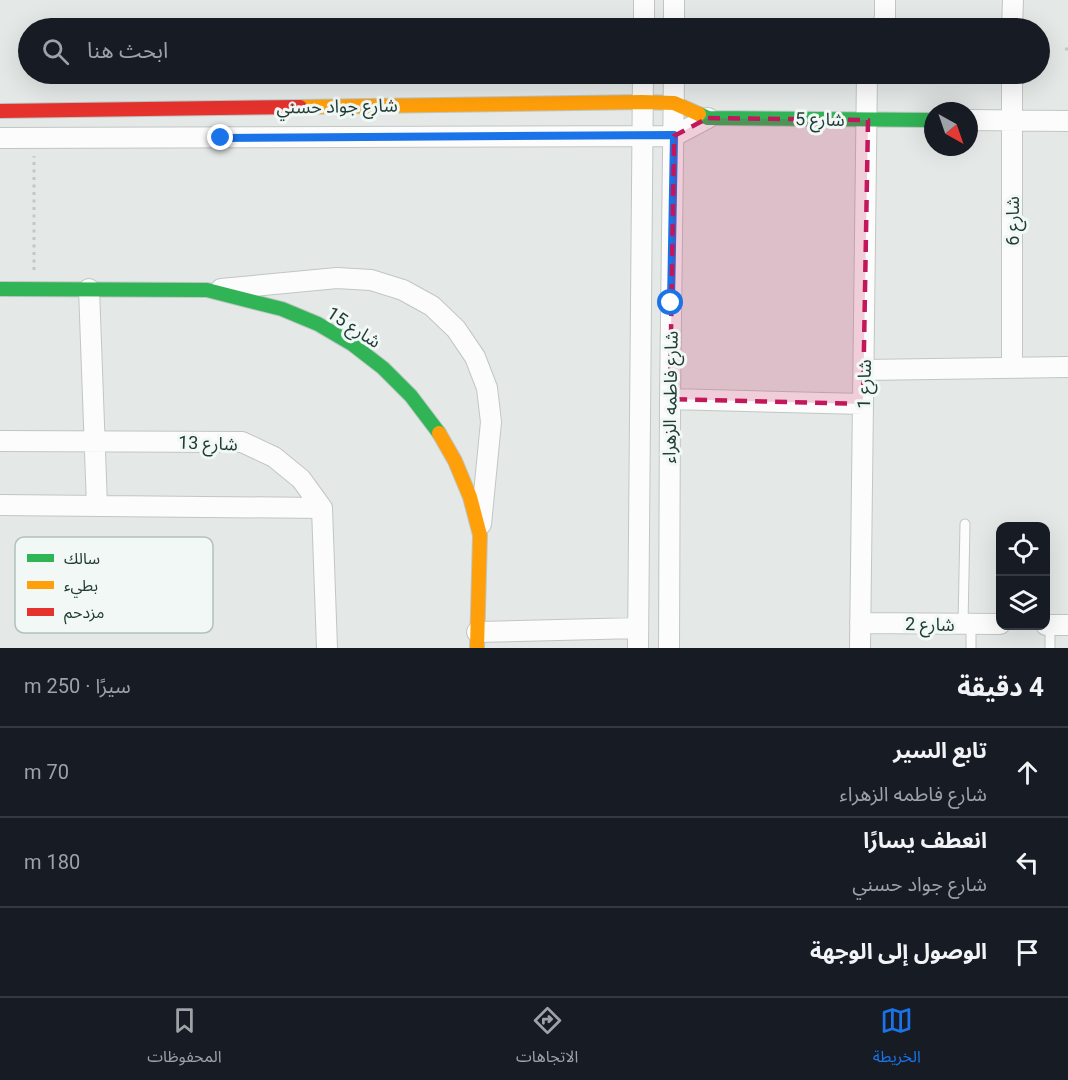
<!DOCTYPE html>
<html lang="ar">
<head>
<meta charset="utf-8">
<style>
	body { margin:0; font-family:Roboto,"Noto Sans Arabic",sans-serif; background:#20242c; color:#f1f3f6; direction:rtl }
	.controls { position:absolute; right:18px; bottom:18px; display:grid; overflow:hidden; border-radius:12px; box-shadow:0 6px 24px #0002 }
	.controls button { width:54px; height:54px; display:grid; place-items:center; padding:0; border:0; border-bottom:2px solid #363941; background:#171b24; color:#f1f3f6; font:30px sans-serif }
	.compass { position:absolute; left:924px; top:102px; width:54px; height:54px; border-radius:50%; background:#171b24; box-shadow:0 6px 24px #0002; rotate:140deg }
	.stop { position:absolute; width:18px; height:18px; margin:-14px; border:4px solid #1a73e8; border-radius:50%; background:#fff }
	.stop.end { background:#1a73e8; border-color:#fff; box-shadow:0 2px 6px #0008 }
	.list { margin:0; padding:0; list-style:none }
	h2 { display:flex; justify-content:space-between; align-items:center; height:78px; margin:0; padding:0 24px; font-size:26px }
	h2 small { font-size:20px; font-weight:400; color:#9ea1a6 }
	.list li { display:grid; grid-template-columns:39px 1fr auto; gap:18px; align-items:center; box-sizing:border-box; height:90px; padding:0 24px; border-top:2px solid #363941 }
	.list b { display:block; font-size:22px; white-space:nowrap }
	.list p { margin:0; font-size:20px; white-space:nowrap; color:#9ea1a6 }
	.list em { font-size:20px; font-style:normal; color:#9ea1a6 }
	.icon { flex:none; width:33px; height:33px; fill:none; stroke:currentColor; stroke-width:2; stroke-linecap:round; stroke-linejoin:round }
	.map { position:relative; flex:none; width:1068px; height:648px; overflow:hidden; direction:ltr }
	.search { position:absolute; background:#171b24; box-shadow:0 6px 24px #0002; left:18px; right:18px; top:18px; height:66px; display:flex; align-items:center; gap:15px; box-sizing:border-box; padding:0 21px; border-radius:33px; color:#9ea1a6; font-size:22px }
	.sheet { height:348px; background:#171b24 }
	nav { display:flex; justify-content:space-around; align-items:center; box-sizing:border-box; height:84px; border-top:2px solid #363941; background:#171b24; font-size:16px; color:#9ea1a6 }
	nav a { display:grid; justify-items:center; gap:3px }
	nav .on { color:#1a73e8 }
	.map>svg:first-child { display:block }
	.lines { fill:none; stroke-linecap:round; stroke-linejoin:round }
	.lane-casing { stroke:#c1c6c4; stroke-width:11 }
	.street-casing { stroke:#c1c6c4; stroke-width:22 }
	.fast-casing { stroke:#bfc6c4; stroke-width:16 }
	.slow-casing { stroke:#bfc6c4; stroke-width:16 }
	.jam-casing { stroke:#bfc6c4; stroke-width:16 }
	.path { stroke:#c1c9c6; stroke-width:3; stroke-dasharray:3 4.5; stroke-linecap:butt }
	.lane { stroke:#fbfcfb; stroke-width:9 }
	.street { stroke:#fbfcfb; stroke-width:20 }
	.fast { stroke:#30b455; stroke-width:14 }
	.slow { stroke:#ff9f0a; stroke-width:14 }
	.jam { stroke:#e5322d; stroke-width:14 }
	.route { stroke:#1a73e8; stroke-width:8 }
	.marked { fill:#c2185b; fill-opacity:0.2; stroke:#c2185b; stroke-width:4.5; stroke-dasharray:12 8; stroke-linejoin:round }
	.labels { text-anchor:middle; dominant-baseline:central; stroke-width:6; stroke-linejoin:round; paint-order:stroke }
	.street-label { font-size:18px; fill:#213c36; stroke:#f1f8f5 }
	.key { fill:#f1f8f5; stroke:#b3c0bc; stroke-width:1.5 }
	.key-label { font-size:16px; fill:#213c36 }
</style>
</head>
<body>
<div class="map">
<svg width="1068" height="648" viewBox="0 0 1068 648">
	<rect width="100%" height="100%" fill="#e4e9e7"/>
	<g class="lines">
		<g class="lane-casing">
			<path id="lane" d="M963 624 965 524
				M971 648V624
				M1050 648V625"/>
		</g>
		<g class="street-casing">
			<path id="street" d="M674 0V28
				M644 28V0
				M880 28 885 19V0
				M1012 28 1013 0
				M969 120 1068 121
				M0 138 674 136 708 118
				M89 289 97 506
				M221 289 337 278 371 280 403 290 432 306 456 329 475 357 487 388 491 422 481 524
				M1012 368V74
				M864 370 1068 367
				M670 399 863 404
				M0 441 242 442 274 457 301 479 322 508 327 648
				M0 505 322 508
				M860 623 1000 624
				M1046 625H1068
				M477 632 638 628
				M638 648 643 74
				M669 648 670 399 674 74
				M860 648 867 74"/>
		</g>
		<g class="fast-casing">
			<path id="fast" d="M699 114 708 118 933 120
				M0 289 207 290 282 309 318 324 352 344 383 368 411 396 439 433"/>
		</g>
		<g class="slow-casing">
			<path id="slow" d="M300 107 642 102 674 103 699 114
				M439 433 455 461 470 497 480 535 477 648"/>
		</g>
		<g class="jam-casing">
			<path id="jam" d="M0 111 300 107"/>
		</g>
		<path class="path" d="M1065 49H1068
			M34 270V156"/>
		<use href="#lane" class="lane"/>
		<use href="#street" class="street"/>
		<use href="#fast" class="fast"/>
		<use href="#slow" class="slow"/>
		<use href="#jam" class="jam"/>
	</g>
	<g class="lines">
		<path class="route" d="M221 138 674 135 671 303"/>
	</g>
	<path class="marked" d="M708 118 868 120 863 404 670 399 674 136Z"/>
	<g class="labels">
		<g class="street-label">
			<text transform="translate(337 106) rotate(-1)">شارع جواد حسني</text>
			<text transform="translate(820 119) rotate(1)">شارع 5</text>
			<text transform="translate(1012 221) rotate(-90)">شارع 6</text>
			<text transform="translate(354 327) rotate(33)">شارع 15</text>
			<text transform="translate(864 384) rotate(-89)">شارع 1</text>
			<text transform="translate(670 397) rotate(-89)">شارع فاطمه الزهراء</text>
			<text transform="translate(208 443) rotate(2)">شارع 13</text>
			<text transform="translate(930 624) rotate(1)">شارع 2</text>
		</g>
	</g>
	<rect x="15" y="537" width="198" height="96" rx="9" class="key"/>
	<rect x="27" y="554" width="27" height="8" fill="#30b455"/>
	<rect x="27" y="581" width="27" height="8" fill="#ff9f0a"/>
	<rect x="27" y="608" width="27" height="8" fill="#e5322d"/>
	<g class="key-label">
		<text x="64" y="564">سالك</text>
		<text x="64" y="591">بطيء</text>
		<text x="64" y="618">مزدحم</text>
	</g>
</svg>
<div class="controls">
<button><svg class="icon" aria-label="locate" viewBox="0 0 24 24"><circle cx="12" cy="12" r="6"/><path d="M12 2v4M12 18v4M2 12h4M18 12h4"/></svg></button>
<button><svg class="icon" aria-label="layers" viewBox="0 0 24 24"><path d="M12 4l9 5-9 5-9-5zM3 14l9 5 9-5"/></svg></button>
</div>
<svg class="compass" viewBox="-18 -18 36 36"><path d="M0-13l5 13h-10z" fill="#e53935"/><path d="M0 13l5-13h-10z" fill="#9ea1a6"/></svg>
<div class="stop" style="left:671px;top:303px"></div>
<div class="stop end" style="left:221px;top:138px"></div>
<div class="search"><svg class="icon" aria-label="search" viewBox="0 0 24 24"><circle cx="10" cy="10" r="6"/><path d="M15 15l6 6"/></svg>ابحث هنا</div>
</div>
<section class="sheet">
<h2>4 دقيقة<small>سيرًا · 250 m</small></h2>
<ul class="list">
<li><svg class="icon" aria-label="ahead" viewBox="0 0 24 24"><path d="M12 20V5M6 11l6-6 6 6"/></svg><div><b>تابع السير</b><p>شارع فاطمه الزهراء</p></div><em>70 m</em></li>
<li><svg class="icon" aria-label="left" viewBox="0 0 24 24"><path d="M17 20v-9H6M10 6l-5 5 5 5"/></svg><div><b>انعطف يسارًا</b><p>شارع جواد حسني</p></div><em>180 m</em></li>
<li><svg class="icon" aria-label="arrive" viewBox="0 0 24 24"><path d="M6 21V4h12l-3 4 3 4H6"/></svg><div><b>الوصول إلى الوجهة</b></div></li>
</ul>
</section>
<nav>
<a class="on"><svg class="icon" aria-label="map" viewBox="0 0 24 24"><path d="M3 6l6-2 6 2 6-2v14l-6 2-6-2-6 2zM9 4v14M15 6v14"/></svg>الخريطة</a>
<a><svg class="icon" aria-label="directions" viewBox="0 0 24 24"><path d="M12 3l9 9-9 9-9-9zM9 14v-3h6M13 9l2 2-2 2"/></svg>الاتجاهات</a>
<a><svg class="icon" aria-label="saved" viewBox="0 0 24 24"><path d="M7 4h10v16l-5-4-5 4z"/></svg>المحفوظات</a>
</nav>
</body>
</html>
